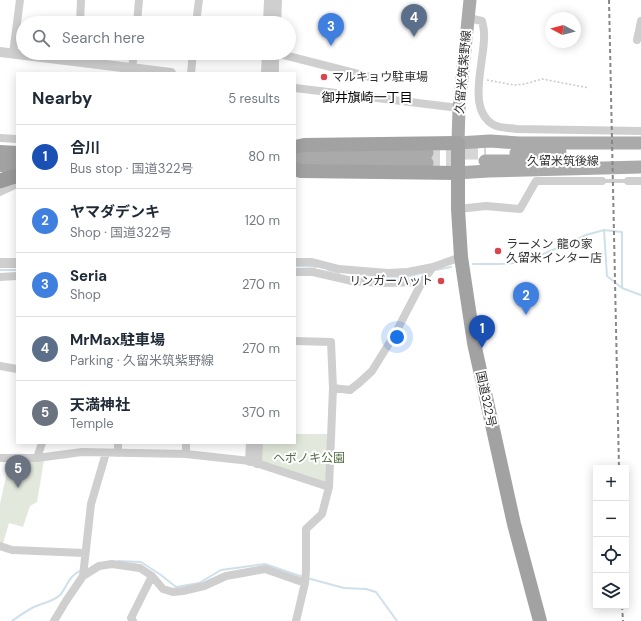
<!DOCTYPE html>
<html lang="en">
<head>
<meta charset="utf-8">
<style>
	body { margin:0; font-family:"DM Sans","Noto Sans JP",sans-serif; background:#f2f2f3; color:#1f2937 }
	.controls { position:absolute; right:12px; bottom:12px; display:grid; overflow:hidden; border-radius:0px; box-shadow:0 2px 10px #0003 }
	.controls button { width:36px; height:36px; display:grid; place-items:center; padding:0; border:0; border-bottom:1px solid #e0e1e3; background:#fff; color:#1f2937; font:20px sans-serif }
	.compass { position:absolute; left:545px; top:12px; width:36px; height:36px; border-radius:50%; background:#fff; box-shadow:0 2px 10px #0003; rotate:277deg }
	.you { position:absolute; left:397px; top:337px; width:14px; height:14px; margin:-10px; border:3px solid #fff; border-radius:50%; background:#1a73e8; box-shadow:0 0 0 6px #1a73e833 }
	.badge { display:grid; place-items:center; width:26px; height:26px; border-radius:50%; background:#d93025; color:#fff; font-size:13px; font-weight:700 }
	.pin { position:absolute; translate:-50% -33px; filter:drop-shadow(0 1px 2px #0008) }
	.pin::after { content:''; position:absolute; top:21px; width:14px; height:12px; background:inherit; clip-path:polygon(0 0,100% 0,50% 100%) }
	.list { margin:0; padding:0; list-style:none }
	h2 { display:flex; justify-content:space-between; align-items:center; height:52px; margin:0; padding:0 16px; font-size:17px }
	h2 small { font-size:13px; font-weight:400; color:#747a83 }
	.list li { display:grid; grid-template-columns:26px 1fr auto; gap:12px; align-items:center; box-sizing:border-box; height:64px; padding:0 16px; border-top:1px solid #e0e1e3 }
	.list b { display:block; font-size:15px; white-space:nowrap }
	.list p { margin:0; font-size:13px; white-space:nowrap; color:#747a83 }
	.list em { font-size:13px; font-style:normal; color:#747a83 }
	.icon { flex:none; width:22px; height:22px; fill:none; stroke:currentColor; stroke-width:2; stroke-linecap:round; stroke-linejoin:round }
	.map { position:relative; flex:none; width:641px; height:621px; overflow:hidden }
	.search { position:absolute; background:#fff; box-shadow:0 2px 10px #0003; left:16px; top:16px; width:280px; height:44px; display:flex; align-items:center; gap:10px; box-sizing:border-box; padding:0 14px; border-radius:22px; color:#747a83; font-size:15px }
	.panel { position:absolute; background:#fff; box-shadow:0 2px 10px #0003; left:16px; top:72px; width:280px; height:372px; border-radius:0px }
	.map>svg:first-child { display:block }
	.green { fill:#e2e8dc }
	.lines { fill:none; stroke-linecap:round; stroke-linejoin:round }
	.stream { stroke:#d0e0eb; stroke-width:2 }
	.primary-tunnel { stroke:#d6d6d6; stroke-width:13; stroke-dasharray:13 6; stroke-linecap:butt }
	.path { stroke:#c9c9c9; stroke-width:1.5; stroke-dasharray:2 2; stroke-linecap:butt }
	.service { stroke:#cfcfcf; stroke-width:4 }
	.minor { stroke:#cfcfcf; stroke-width:8 }
	.tertiary { stroke:#cfcfcf; stroke-width:10 }
	.primary { stroke:#aaa; stroke-width:13 }
	.trunk { stroke:#a2a2a2; stroke-width:14 }
	.motorway { stroke:#999; stroke-width:15 }
	.rail { stroke:#878787; stroke-width:2; stroke-dasharray:4 3; stroke-linecap:butt }
	.poi-dot { fill:#d7454d; stroke:#fff; stroke-width:1.5 }
	.labels { text-anchor:middle; dominant-baseline:central; stroke-width:4; stroke-linejoin:round; paint-order:stroke }
	.street-label { font-size:12px; fill:#323232; stroke:#fff }
	.poi-label { font-size:12px; fill:#323232; stroke:#fff; text-anchor:start }
	.park-label { font-size:12px; fill:#546b42; stroke:#fff }
	.neighbourhood-label { font-size:13px; fill:#000; stroke:#fff }
</style>
</head>
<body>
<div class="map">
<svg width="641" height="621" viewBox="0 0 641 621">
	<rect width="100%" height="100%" fill="#fff"/>
	<path class="green" d="M295 434H331L329 487 253 461 255 443H295Z
		M10 458 44 460 37 502 30 506 23 527 9 523 2 547 0 546V504Z"/>
	<g class="lines">
		<path class="stream" d="M604 230 622 232V288
			M473 264H500L515 263 528 260 560 247 586 235 604 230 607 276 622 288 641 295
			M295 266 316 267
			M0 270H17
			M328 270 339 273
			M436 270 451 267
			M357 274 384 277H406L426 272
			M118 561 141 562 161 575 176 587 199 583 221 570 265 564 303 577
			M307 578 344 588 366 589 376 592 397 621
			M12 621C19 616 26 611 34 607 42 603 53 602 60 595 67 587 69 575 80 571"/>
		<path class="primary-tunnel" d="M427 153H486
			M427 163 465 162"/>
		<path class="path" d="M487 80 514 85 525 84 542 79 589 88"/>
		<path class="service" d="M602 181H628"/>
		<path class="minor" d="M468 18 482 21C483 25 484 29 484 33 486 59 465 109 494 125 500 128 509 128 516 129L641 131
			M80 23 81 0
			M137 23 139 0
			M196 23 199 0
			M637 40 641 21
			M13 53 20 0
			M276 53 370 77
			M132 68 134 53
			M191 73 193 53
			M295 88 459 108
			M0 138 17 139
			M628 181H641
			M0 192 17 184
			M458 209 486 206 520 209 536 181H602
			M295 262H312L339 269 388 273 408 272 433 267 461 257
			M295 272H313L352 281 382 283 422 282
			M0 277 17 276
			M295 341 331 342 333 388 329 487 322 514 306 529V570L305 583 296 621
			M0 366 17 369
			M333 388 350 390 359 383 372 371 395 334 422 282 433 267
			M118 453V443
			M186 454V443
			M0 458H37L82 452 186 454 250 461 329 487
			M37 458 42 443
			M0 546 12 550 85 553
			M83 576 91 504 106 453
			M54 621 66 601 83 576 99 566 112 564 140 568 152 576 163 589 173 592 183 591 204 586 226 576 265 569 305 583
			M133 621 131 618 152 576"/>
		<path class="tertiary" d="M268 23 269 0
			M276 23 277 0
			M0 52 171 73
			M266 73 267 53
			M274 73V53
			M0 263H17
			M250 461 251 443
			M257 463 258 443"/>
		<path class="primary" d="M470 0 459 108 458 143 490 141 519 143H641
			M295 152 427 153
			M516 153 560 152
			M485 161H529
			M295 162 427 163
			M457 173 488 171 641 167"/>
		<path class="trunk" d="M295 147 304 145 458 143V209L461 257 474 343 514 524 540 621
			M0 152 17 153
			M0 165H17
			M295 169 301 171 457 173"/>
		<path class="motorway" d="M0 181 12 177 17 176"/>
		<path class="rail" d="M609 0 619 468
			M622 606 623 621"/>
	</g>
	<g class="poi-dot">
		<circle cx="324" cy="77" r="4"/>
		<circle cx="498" cy="251" r="4"/>
		<circle cx="441" cy="281" r="4"/>
	</g>
	<g class="labels">
		<g class="street-label">
			<text transform="translate(463 72) rotate(-85)">久留米筑紫野線</text>
			<text x="563" y="161">久留米筑後線</text>
			<text transform="translate(486 399) rotate(78)">国道322号</text>
		</g>
		<g class="poi-label">
			<text x="332" y="77">マルキョウ駐車場</text>
			<text x="506" y="244">ラーメン 龍の家<tspan x="506" dy="14">久留米インター店</tspan></text>
			<text x="433" y="281" text-anchor="end">リンガーハット</text>
		</g>
		<g class="park-label">
			<text x="309" y="458">ヘボノキ公園</text>
		</g>
		<g class="neighbourhood-label">
			<text x="367" y="97">御井旗崎一丁目</text>
		</g>
	</g>
</svg>
<div class="controls">
<button>+</button>
<button>−</button>
<button><svg class="icon" aria-label="locate" viewBox="0 0 24 24"><circle cx="12" cy="12" r="6"/><path d="M12 2v4M12 18v4M2 12h4M18 12h4"/></svg></button>
<button><svg class="icon" aria-label="layers" viewBox="0 0 24 24"><path d="M12 4l9 5-9 5-9-5zM3 14l9 5 9-5"/></svg></button>
</div>
<svg class="compass" viewBox="-18 -18 36 36"><path d="M0-13l5 13h-10z" fill="#e53935"/><path d="M0 13l5-13h-10z" fill="#747a83"/></svg>
<div class="you"></div>
<div class="pin badge" style="left:482px;top:348px;background:#1a4fb4">1</div>
<div class="pin badge" style="left:526px;top:315px;background:#3f7fe0">2</div>
<div class="pin badge" style="left:331px;top:46px;background:#3f7fe0">3</div>
<div class="pin badge" style="left:414px;top:37px;background:#5c6f8a">4</div>
<div class="pin badge" style="left:18px;top:488px;background:#6b7280">5</div>
<div class="search"><svg class="icon" aria-label="search" viewBox="0 0 24 24"><circle cx="10" cy="10" r="6"/><path d="M15 15l6 6"/></svg>Search here</div>
<section class="panel">
<h2>Nearby<small>5 results</small></h2>
<ul class="list">
<li><span class="badge" style="background:#1a4fb4">1</span><div><b>合川</b><p>Bus stop · 国道322号</p></div><em>80 m</em></li>
<li><span class="badge" style="background:#3f7fe0">2</span><div><b>ヤマダデンキ</b><p>Shop · 国道322号</p></div><em>120 m</em></li>
<li><span class="badge" style="background:#3f7fe0">3</span><div><b>Seria</b><p>Shop</p></div><em>270 m</em></li>
<li><span class="badge" style="background:#5c6f8a">4</span><div><b>MrMax駐車場</b><p>Parking · 久留米筑紫野線</p></div><em>270 m</em></li>
<li><span class="badge" style="background:#6b7280">5</span><div><b>天満神社</b><p>Temple</p></div><em>370 m</em></li>
</ul>
</section>
</div>
</body>
</html>
